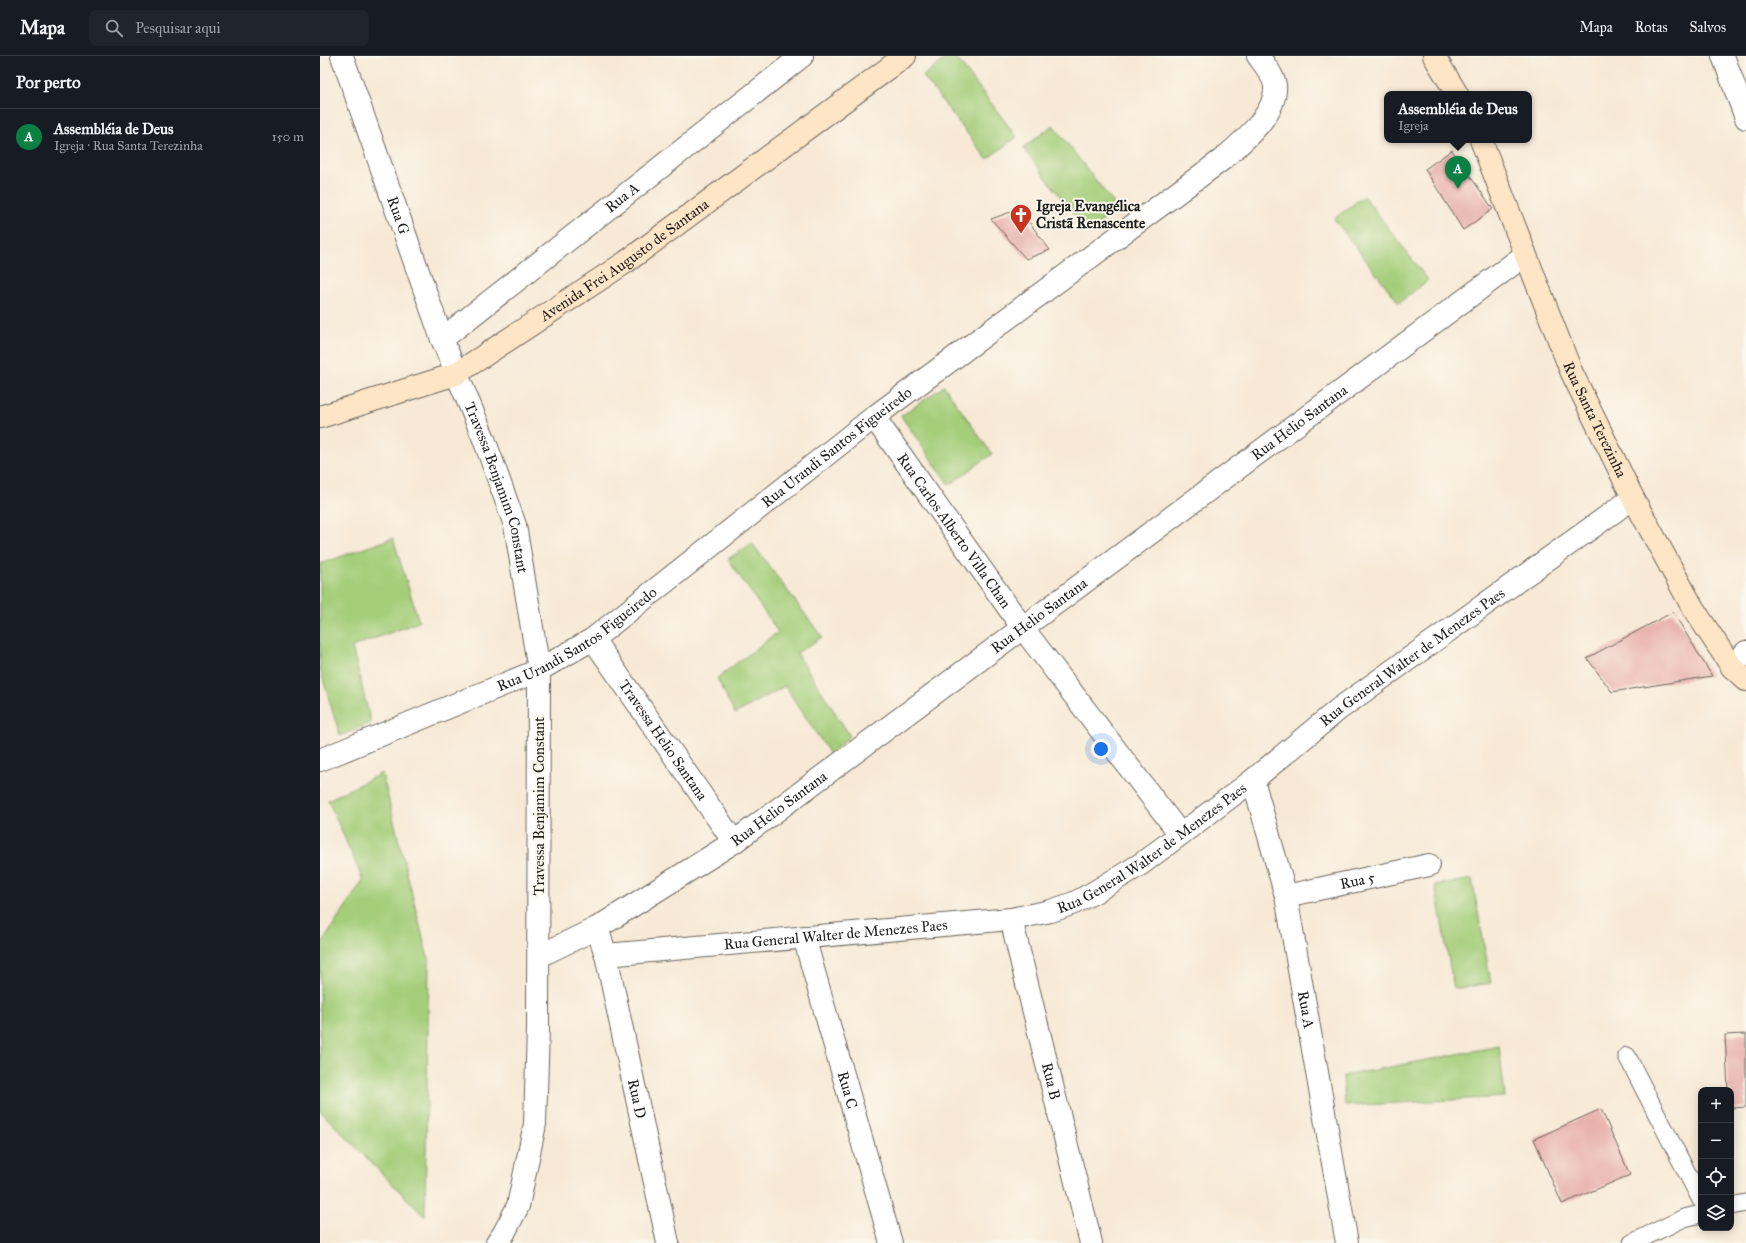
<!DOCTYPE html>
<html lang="pt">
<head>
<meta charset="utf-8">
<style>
	body { margin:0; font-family:"IM FELL Great Primer",serif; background:#20242c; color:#f1f3f6 }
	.controls { position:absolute; right:12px; bottom:12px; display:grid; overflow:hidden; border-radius:8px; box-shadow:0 2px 10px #0003 }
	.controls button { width:36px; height:36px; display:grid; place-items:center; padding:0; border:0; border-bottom:1px solid #363941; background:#171b24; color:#f1f3f6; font:20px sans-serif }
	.you { position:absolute; left:781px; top:693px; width:14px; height:14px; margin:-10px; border:3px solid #fff; border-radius:50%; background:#1a73e8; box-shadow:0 0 0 6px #1a73e833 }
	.badge { display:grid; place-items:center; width:26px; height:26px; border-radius:50%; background:#0b8043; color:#fff; font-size:13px; font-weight:700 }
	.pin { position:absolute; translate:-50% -33px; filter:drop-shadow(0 1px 2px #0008) }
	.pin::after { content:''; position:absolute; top:21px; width:14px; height:12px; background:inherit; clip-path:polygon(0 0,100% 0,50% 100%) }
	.popup { position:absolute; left:1064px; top:35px; width:148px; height:52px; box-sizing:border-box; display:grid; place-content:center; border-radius:8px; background:#171b24; filter:drop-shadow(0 1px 3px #0005); font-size:13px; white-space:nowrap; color:#9ea1a6 }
	.popup b { font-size:15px; color:#f1f3f6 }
	.popup::after { content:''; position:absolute; left:50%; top:100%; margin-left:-8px; border:8px solid transparent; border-top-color:#171b24 }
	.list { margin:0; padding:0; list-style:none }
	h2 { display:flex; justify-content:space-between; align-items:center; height:52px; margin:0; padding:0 16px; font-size:17px }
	h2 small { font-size:13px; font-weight:400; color:#9ea1a6 }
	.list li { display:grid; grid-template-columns:26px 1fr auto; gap:12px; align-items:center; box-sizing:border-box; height:56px; padding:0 16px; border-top:1px solid #363941 }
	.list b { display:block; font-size:15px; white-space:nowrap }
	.list p { margin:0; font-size:13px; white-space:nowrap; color:#9ea1a6 }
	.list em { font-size:13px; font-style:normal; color:#9ea1a6 }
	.icon { flex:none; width:22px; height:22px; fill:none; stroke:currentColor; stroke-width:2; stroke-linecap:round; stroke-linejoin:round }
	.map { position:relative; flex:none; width:1426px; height:1187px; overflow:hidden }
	header { display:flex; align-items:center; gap:24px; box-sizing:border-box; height:56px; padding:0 20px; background:#171b24; border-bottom:1px solid #363941 }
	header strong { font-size:19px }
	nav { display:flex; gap:22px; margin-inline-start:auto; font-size:14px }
	.search { width:280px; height:36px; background:#20242c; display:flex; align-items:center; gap:10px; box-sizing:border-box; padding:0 14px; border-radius:8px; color:#9ea1a6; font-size:15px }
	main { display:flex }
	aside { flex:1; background:#171b24 }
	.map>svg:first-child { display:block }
	.green { fill:#a5ce7a; stroke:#60754b }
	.building { fill:#e7aea9 }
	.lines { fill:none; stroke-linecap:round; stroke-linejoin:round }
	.lane-casing { stroke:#69645d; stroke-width:19 }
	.street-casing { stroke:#69645d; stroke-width:24 }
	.secondary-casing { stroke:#69645d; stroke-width:24 }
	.lane { stroke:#fff; stroke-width:17 }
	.street { stroke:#fff; stroke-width:22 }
	.secondary { stroke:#fde5c5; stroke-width:22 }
	.labels { text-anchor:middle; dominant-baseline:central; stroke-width:4; stroke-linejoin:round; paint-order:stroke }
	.street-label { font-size:15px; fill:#1c1c1c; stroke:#fbf7ec }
	.poi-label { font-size:15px; font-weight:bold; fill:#1c1c1c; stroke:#fbf7ec; text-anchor:start }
</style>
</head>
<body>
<header>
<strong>Mapa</strong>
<div class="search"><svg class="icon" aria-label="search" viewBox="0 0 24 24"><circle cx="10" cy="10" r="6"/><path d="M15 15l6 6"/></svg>Pesquisar aqui</div>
<nav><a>Mapa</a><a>Rotas</a><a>Salvos</a></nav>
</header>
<main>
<aside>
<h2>Por perto<small></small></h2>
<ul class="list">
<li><span class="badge">A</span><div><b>Assembléia de Deus</b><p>Igreja · Rua Santa Terezinha</p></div><em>150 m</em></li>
</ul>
</aside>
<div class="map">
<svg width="1426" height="1187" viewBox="0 0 1426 1187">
	<rect width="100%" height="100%" fill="#fbf7ec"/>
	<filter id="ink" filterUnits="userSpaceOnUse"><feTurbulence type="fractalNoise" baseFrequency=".025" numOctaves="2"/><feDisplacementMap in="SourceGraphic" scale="8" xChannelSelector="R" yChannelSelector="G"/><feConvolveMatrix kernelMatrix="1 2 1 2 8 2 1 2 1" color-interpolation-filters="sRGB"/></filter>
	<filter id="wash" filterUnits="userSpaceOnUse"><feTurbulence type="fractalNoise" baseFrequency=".012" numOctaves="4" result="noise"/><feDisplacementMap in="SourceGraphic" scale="16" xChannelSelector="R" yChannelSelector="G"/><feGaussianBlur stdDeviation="0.9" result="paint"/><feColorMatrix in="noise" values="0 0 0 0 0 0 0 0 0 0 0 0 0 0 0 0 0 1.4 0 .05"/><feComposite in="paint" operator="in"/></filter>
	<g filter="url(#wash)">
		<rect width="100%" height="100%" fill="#f7e9d5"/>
		<path class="green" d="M629 0H635L697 81 667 103 603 20Z
			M733 69 798 153 768 176 703 92Z
			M1044 140 1108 224 1079 247 1014 163Z
			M624 330 672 398 629 429 581 360Z
			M73 482 99 566 32 591 51 667 20 680 0 613V508Z
			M432 487 502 581 477 597 530 680 510 698 465 630 415 658 397 622 458 576 408 503Z
			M62 717 109 906 105 1161 0 1055V890L43 824 8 744Z
			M1152 823 1171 927 1134 933 1115 829Z
			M1179 990 1185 1041 1025 1050 1023 1020Z"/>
		<g id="blocks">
			<path class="building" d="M1132 94 1173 153 1143 174 1105 113Z
				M699 153 730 194 706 203 671 163Z
				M1353 556 1392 620 1292 636 1267 602Z
				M1426 978V1051L1411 1052V1034H1408L1405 979Z
				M1281 1053 1310 1119 1242 1148 1214 1083Z"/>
		</g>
	</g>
	<g filter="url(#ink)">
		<use href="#blocks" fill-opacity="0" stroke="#69645d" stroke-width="1"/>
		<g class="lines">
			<g class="lane-casing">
				<path id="lane" d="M1307 1000 1381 1144
					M1411 1150 1426 1147
					M1312 1187 1364 1162 1381 1158"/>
			</g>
			<g class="street-casing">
				<g id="street">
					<path id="s1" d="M22 0 122 283 164 383 195 469 219 614 218 973 215 1068 198 1150 184 1177 177 1187"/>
					<path d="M1403 0 1426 62"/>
					<path id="s2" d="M122 283 482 0"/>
					<path id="s3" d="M554 361 702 571 860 778"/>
					<path id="s4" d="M273 583 414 786"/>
					<path d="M1412 611 1426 596"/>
					<path id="s5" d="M0 704 219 614 273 583 554 361 903 103C922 86 958 57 955 29 953 19 944 8 938 0"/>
					<path id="s6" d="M933 724 966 840 1027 1187"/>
					<path id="s7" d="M966 840 1109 809"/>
					<path id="s8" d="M691 863 771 1187"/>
					<path id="s9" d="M277 872 286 899 691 863 731 855 754 847 773 837 821 808 933 724 1019 653 1313 442"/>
					<path id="s10" d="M484 881 571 1187"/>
					<path id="s11" d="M286 899 348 1187"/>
					<path id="s12" d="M219 900 277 872 414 786 1205 199"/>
				</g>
			</g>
			<g class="secondary-casing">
				<g id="secondary">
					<path d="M1114 0 1137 38"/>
					<path id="s13" d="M1161 84 1251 315 1313 442 1373 552 1412 611 1426 624"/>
					<path id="s14" d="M0 361 136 318 306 206 585 0"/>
				</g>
			</g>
			<use href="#lane" class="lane"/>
			<use href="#street" class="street"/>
			<use href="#secondary" class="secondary"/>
		</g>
	</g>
	<defs>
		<g id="church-pin" transform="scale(1.15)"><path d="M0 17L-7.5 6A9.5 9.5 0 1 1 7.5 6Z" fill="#c8321e" stroke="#fbf7ec"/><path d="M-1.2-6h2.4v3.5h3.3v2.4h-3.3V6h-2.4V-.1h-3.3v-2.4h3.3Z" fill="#fff"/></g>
	</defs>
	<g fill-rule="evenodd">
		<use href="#church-pin" x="701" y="159"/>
	</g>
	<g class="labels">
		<g class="street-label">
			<text stroke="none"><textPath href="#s2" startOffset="229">Rua A</textPath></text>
			<text stroke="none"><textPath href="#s1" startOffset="169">Rua G</textPath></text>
			<text stroke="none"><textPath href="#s14" startOffset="346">Avenida Frei Augusto de Santana</textPath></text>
			<text stroke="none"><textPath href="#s13" startOffset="302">Rua Santa Terezinha</textPath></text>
			<text stroke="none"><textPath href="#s12" startOffset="930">Rua Helio Santana</textPath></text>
			<text stroke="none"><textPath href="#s5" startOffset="609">Rua Urandi Santos Figueiredo</textPath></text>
			<text stroke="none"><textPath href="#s1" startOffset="459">Travessa Benjamim Constant</textPath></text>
			<text stroke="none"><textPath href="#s3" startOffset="139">Rua Carlos Alberto Villa Chan</textPath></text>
			<text stroke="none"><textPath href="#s12" startOffset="606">Rua Helio Santana</textPath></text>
			<text stroke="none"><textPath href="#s5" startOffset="285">Rua Urandi Santos Figueiredo</textPath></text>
			<text stroke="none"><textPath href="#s9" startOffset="919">Rua General Walter de Menezes Paes</textPath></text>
			<text stroke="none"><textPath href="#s4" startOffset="123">Travessa Helio Santana</textPath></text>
			<text transform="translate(219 750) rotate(-90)">Travessa Benjamim Constant</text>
			<text stroke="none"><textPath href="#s12" startOffset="282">Rua Helio Santana</textPath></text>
			<text stroke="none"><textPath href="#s9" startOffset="595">Rua General Walter de Menezes Paes</textPath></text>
			<text stroke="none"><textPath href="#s7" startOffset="73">Rua 5</textPath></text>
			<text stroke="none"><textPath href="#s9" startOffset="259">Rua General Walter de Menezes Paes</textPath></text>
			<text stroke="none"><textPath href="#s6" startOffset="236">Rua A</textPath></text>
			<text stroke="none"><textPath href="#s8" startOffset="167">Rua B</textPath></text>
			<text stroke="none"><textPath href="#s10" startOffset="159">Rua C</textPath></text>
			<text stroke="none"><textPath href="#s11" startOffset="147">Rua D</textPath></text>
		</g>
		<g class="poi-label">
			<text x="716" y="150">Igreja Evangélica<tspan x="716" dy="17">Cristã Renascente</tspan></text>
		</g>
	</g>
</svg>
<div class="controls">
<button>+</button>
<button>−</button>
<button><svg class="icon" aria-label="locate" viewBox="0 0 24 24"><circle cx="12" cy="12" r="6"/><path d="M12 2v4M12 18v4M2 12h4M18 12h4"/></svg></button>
<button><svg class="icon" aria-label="layers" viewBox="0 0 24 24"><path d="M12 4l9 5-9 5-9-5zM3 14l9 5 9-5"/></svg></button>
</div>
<div class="you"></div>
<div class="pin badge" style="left:1138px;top:133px">A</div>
<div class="popup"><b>Assembléia de Deus</b>Igreja</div>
</div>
</main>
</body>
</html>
